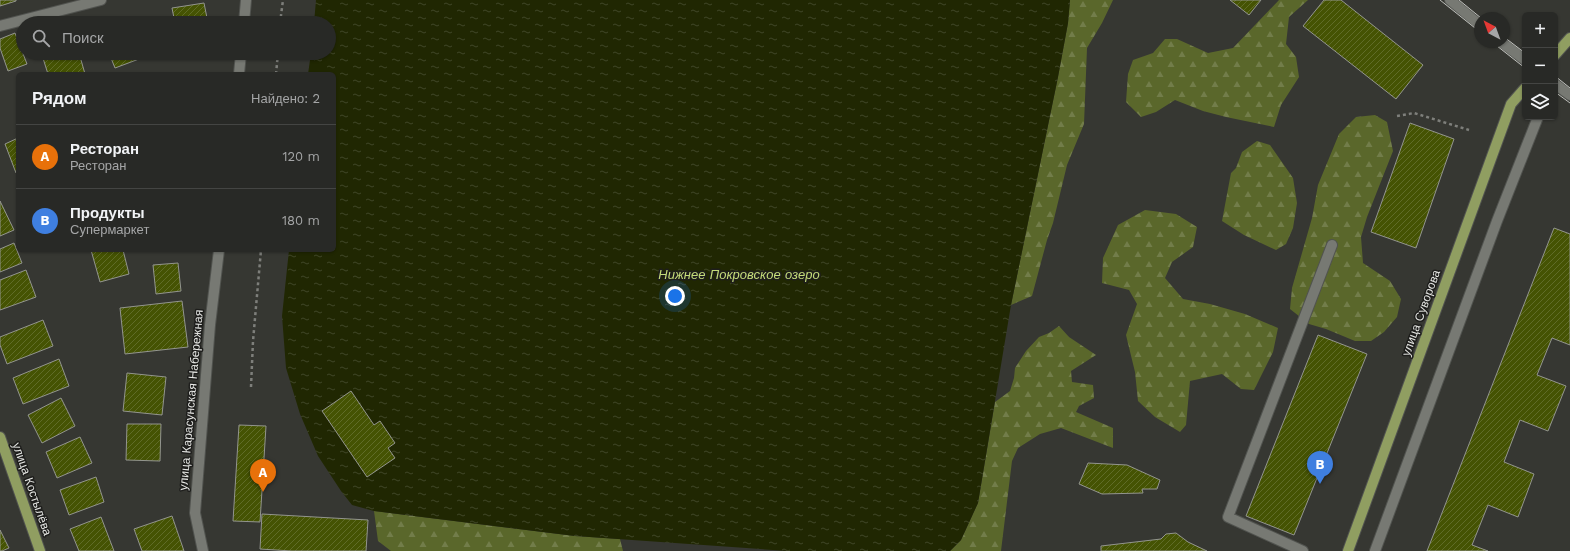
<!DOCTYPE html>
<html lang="ru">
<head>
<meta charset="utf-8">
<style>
	body { margin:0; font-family:"Work Sans",sans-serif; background:#343532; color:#f1f3f6 }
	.controls { position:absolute; right:12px; top:12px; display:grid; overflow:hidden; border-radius:6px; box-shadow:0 1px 3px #0004 }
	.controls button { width:36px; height:36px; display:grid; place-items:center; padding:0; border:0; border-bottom:1px solid #444543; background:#282926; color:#f1f3f6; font:20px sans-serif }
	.compass { position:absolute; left:1474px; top:12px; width:36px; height:36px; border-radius:50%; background:#282926; box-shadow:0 1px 3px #0004; rotate:319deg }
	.you { position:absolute; left:675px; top:296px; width:14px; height:14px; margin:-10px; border:3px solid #fff; border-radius:50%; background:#1a73e8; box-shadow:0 0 0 6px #1a73e833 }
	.badge { display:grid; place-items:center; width:26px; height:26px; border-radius:50%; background:#c2a7f2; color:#fff; font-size:13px; font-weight:700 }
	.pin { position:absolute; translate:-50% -33px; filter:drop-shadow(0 1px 2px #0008) }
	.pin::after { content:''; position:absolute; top:21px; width:14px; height:12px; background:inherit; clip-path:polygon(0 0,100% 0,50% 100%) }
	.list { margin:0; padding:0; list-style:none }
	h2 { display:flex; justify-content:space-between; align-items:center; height:52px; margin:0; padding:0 16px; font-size:17px }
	h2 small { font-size:13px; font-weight:400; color:#a5a6a7 }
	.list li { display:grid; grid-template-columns:26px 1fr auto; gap:12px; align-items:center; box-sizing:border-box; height:64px; padding:0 16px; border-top:1px solid #444543 }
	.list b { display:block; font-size:15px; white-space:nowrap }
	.list p { margin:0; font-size:13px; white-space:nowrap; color:#a5a6a7 }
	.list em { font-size:13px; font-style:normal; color:#a5a6a7 }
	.icon { flex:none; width:22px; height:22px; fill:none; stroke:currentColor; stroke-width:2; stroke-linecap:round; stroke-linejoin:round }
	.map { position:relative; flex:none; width:1570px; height:551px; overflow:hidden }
	.search { position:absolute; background:#282926; box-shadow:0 1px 3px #0004; left:16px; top:16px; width:320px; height:44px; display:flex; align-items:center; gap:10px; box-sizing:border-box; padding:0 14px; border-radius:22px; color:#a5a6a7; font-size:15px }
	.panel { position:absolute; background:#282926; box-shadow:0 1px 3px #0004; left:16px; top:72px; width:320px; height:180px; border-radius:6px }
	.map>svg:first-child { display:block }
	.forest { fill:url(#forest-firs) }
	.water { fill:url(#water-ripples) }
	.building { fill:url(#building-hatch); stroke:#93958f }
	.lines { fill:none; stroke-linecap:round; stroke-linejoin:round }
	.minor-casing { stroke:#51534f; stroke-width:12 }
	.major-casing { stroke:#51534f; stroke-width:12 }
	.path { stroke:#7e7f7b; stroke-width:2.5; stroke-dasharray:3 3; stroke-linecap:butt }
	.minor { stroke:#777973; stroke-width:10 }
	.major { stroke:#909e61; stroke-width:10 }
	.tram { stroke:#bebfbb; stroke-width:1 }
	.labels { text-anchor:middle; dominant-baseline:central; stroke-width:3; stroke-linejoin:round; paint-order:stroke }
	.street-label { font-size:12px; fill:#e6e7e4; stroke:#1e1e1c }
	.water-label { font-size:13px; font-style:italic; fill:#c4db79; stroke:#1e1e1c }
</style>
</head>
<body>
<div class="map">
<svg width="1570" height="551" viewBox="0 0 1570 551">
	<defs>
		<pattern id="forest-firs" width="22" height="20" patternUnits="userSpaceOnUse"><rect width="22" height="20" fill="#5a672b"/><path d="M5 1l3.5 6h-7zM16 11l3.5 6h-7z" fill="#727d4a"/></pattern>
		<pattern id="water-ripples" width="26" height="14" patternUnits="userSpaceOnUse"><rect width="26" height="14" fill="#202702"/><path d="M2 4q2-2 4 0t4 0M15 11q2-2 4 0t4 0" fill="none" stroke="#404627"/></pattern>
		<pattern id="building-hatch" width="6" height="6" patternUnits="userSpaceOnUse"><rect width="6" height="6" fill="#455303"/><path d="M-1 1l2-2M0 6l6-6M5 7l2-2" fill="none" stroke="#606c28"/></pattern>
	</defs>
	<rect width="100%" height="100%" fill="#363732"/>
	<path class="forest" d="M1070 0H1113L1102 23 1087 48 1084 124 1067 165 1053 223 1047 240 1032 296 1011 305 1058 77 1068 23Z
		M1279 0H1308L1289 17 1286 44 1296 57 1299 77 1281 105 1274 127 1226 117 1203 111 1175 100 1156 112 1141 117 1126 102 1128 74 1133 60 1153 53 1165 39H1177L1208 53 1233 48Z
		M1375 115 1387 122 1393 151 1367 217 1361 237 1363 263 1390 281 1401 299 1397 317 1384 332 1371 341H1355L1326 329 1309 324 1290 309 1292 288 1312 218 1318 185 1339 134 1356 117Z
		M1257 141 1270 145 1293 178 1297 203 1293 228 1286 244 1276 250 1244 235 1222 221 1231 173 1236 168 1242 152Z
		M1145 210 1176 214 1197 227 1193 247 1172 262 1165 278 1183 299 1210 304 1245 314 1278 328 1273 352 1254 390 1241 389 1222 374 1190 381 1186 425 1180 432 1155 417 1138 401 1135 372 1126 335 1137 304 1129 290 1102 283 1103 258 1118 225Z
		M1059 326 1069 337 1096 355 1071 371 1072 382 1093 385 1094 398 1079 406 1076 412 1113 428V448L1061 428 1040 434 1018 448 1012 461 1001 551H950L961 540 978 503 995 402 1010 391 1014 378 1015 368 1026 351 1039 337 1049 333Z
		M374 511 575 536 620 539 623 551H391L378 541Z"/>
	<path class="water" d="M316 0H1070L1068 23 1058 77 1011 305 978 503 961 540 950 551H787L575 536 374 511 352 505 341 491 318 456 300 414 286 368 282 316 289 250H334V74H308L311 53H329V23H314Z"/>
	<path class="building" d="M0 0H16V1L0 6Z
		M1230 0H1261L1249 15Z
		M1324 0H1341L1423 65 1396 99 1303 26Z
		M204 3 208 23H175L172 8Z
		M15 33 27 64 8 71 0 48V39Z
		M50 53H79L85 74H48L42 55Z
		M109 53H146L147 56 115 68Z
		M1410 123 1454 139 1416 248 1371 232Z
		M18 138V173H16L5 144Z
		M0 201 14 230 0 236Z
		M1554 228 1570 234V345L1552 338 1537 375 1566 386 1548 431 1520 420 1504 462 1534 474 1518 517 1488 505 1472 545 1488 551H1427Z
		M14 243 22 263 0 272V249Z
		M91 250H123L129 274 100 282Z
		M178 263 181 291 156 294 153 265Z
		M26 270 36 297 0 310V280Z
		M182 301 188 347 125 354 120 308Z
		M43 320 53 346 7 364 0 345V337Z
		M1318 335 1367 354 1294 535 1246 516Z
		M59 359 69 386 23 404 13 378Z
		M127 373 166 377 162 415 123 411Z
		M351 391 374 425 380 421 395 443 388 448 395 458 367 477 322 411Z
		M61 398 75 426 42 443 28 415Z
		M127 424H161L160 461 126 460Z
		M239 425 266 426 260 522 233 521Z
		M80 437 92 463 57 478 46 452Z
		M1088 463 1127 465 1160 480 1157 489H1142L1143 493 1102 494 1079 484Z
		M96 477 104 502 69 515 60 490Z
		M262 514 368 520 366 551H292L260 549Z
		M172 516 184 551H142L134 529Z
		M101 517 114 551H79L70 529Z
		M0 530 9 548 2 551H0Z
		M1176 533 1188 542 1207 551H1101V546L1161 539 1166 534Z"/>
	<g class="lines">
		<g class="minor-casing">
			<path id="minor" d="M1450 0 1480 25
				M244 23 246 0
				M0 26 101 0
				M1501 42 1525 60
				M239 74 241 53
				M1555 84 1570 95
				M203 551 195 513 210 325 219 250
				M1303 551 1228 517 1332 245
				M1375 551 1497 221 1538 117"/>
		</g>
		<g class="major-casing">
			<path id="major" d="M1555 55 1570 38
				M0 437 40 551
				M1348 551 1511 104 1525 88"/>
		</g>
		<path class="path" d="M280 23 283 0
			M276 74 278 53
			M1397 116 1414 113 1469 130
			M251 387 253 341 261 250"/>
		<use href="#minor" class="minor"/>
		<use href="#major" class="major"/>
		<path class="tram" d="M1440 0 1480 32
			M1459 0 1481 18
			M1504 37 1525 53
			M1492 42 1525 68
			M1555 76 1570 88
			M1555 92 1570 103"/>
	</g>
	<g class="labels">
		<g class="street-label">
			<text transform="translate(1421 313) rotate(-70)">улица Суворова</text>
			<text transform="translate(191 400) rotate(-85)">улица Карасунская Набережная</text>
			<text transform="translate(32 489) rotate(71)">улица Костылёва</text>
		</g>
		<g class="water-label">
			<text x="739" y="274">Нижнее Покровское озеро</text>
		</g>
	</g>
</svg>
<div class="controls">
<button>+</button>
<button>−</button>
<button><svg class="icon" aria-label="layers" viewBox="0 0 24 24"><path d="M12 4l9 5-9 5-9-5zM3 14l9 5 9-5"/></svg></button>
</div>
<svg class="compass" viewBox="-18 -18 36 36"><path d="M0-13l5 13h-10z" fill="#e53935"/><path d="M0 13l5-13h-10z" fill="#a5a6a7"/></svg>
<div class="you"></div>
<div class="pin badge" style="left:263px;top:492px;background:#e8710a">A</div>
<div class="pin badge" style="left:1320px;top:484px;background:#3f7fe0">B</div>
<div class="search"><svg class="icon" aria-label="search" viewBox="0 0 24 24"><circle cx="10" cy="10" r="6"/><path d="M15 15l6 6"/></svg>Поиск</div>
<section class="panel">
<h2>Рядом<small>Найдено: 2</small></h2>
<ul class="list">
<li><span class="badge" style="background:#e8710a">A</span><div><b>Ресторан</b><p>Ресторан</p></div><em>120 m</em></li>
<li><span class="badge" style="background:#3f7fe0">B</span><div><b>Продукты</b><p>Супермаркет</p></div><em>180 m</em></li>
</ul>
</section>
</div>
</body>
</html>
